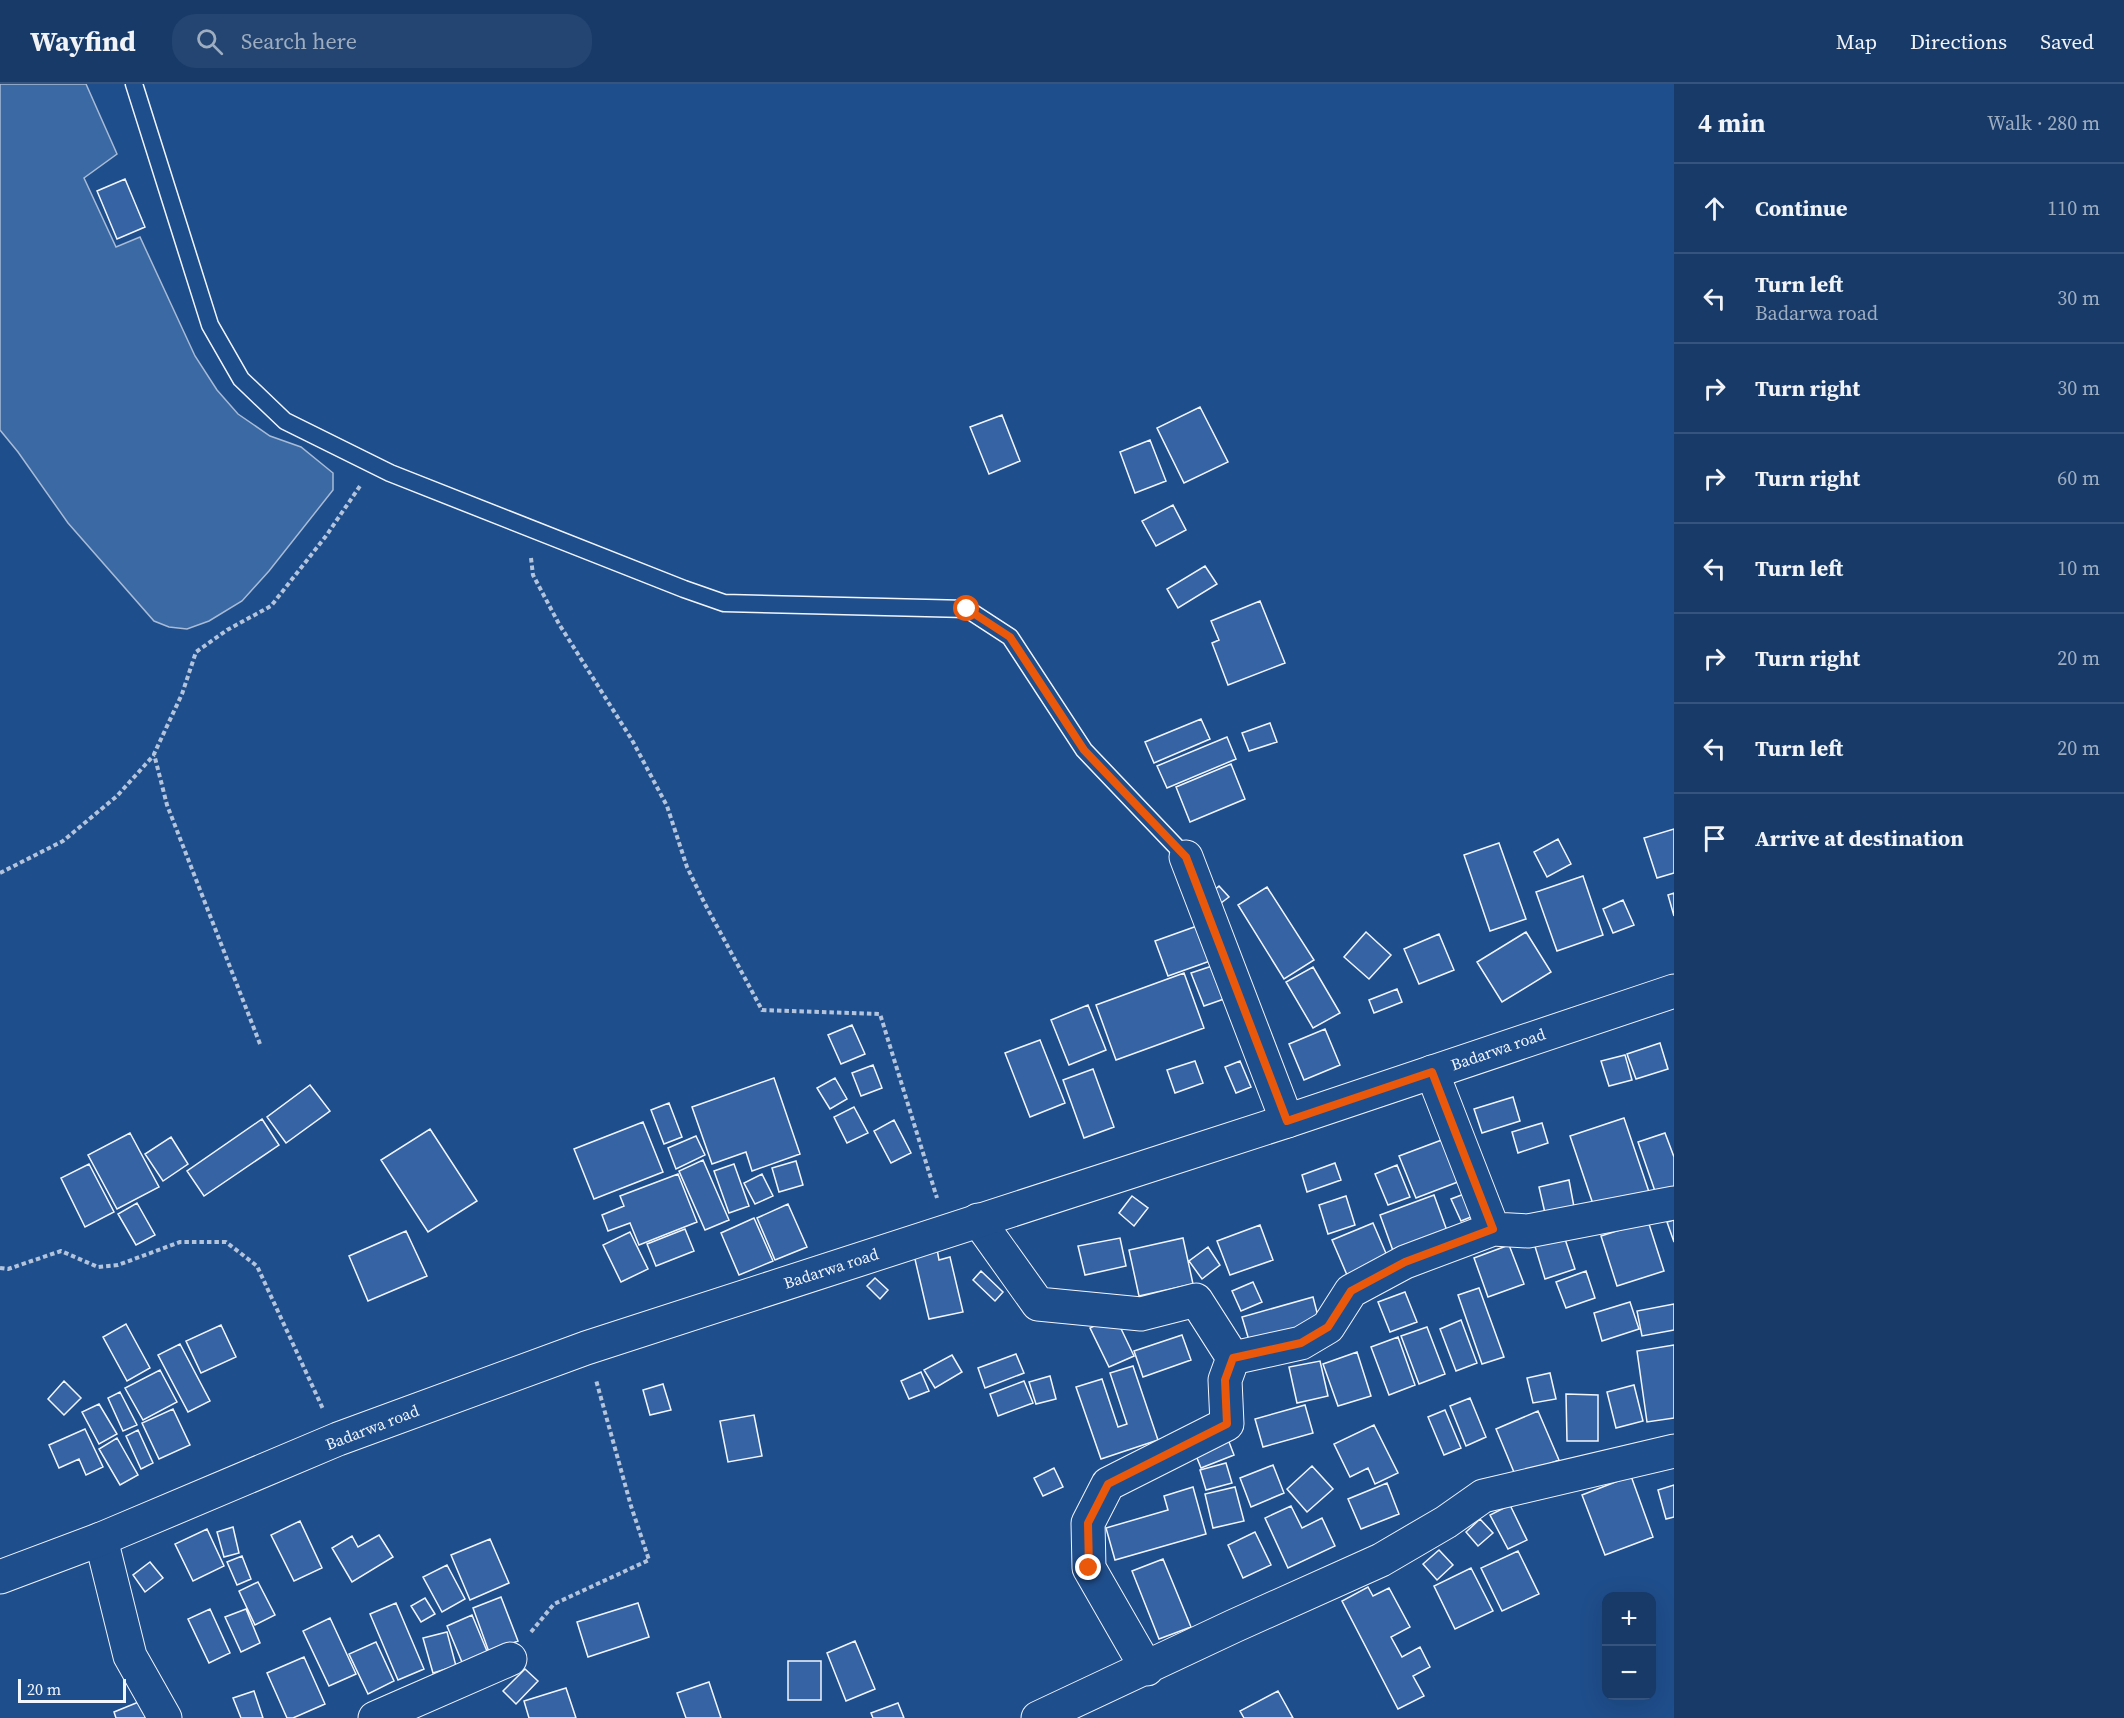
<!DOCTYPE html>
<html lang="en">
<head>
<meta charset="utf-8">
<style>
	body { margin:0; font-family:"Source Serif 4",serif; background:#244571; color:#f1f3f6 }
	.controls { position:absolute; right:18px; bottom:18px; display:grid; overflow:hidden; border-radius:12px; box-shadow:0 6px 24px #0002 }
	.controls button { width:54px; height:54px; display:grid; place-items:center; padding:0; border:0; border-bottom:2px solid #36547d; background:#173a69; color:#f1f3f6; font:30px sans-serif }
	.scale { position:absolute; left:18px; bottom:15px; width:108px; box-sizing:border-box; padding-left:6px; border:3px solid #f2f6ff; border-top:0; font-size:16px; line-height:21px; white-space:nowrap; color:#f2f6ff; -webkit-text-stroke:4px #1f4e8c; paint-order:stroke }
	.stop { position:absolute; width:18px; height:18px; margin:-14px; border:4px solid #ea580c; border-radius:50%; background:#fff }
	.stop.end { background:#ea580c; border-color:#fff; box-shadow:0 2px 6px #0008 }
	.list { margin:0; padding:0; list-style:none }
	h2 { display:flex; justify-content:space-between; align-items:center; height:78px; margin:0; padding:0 24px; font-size:26px }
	h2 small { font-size:20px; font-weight:400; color:#9eadc0 }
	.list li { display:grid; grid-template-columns:39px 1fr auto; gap:18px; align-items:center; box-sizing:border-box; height:90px; padding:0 24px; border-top:2px solid #36547d }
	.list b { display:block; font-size:22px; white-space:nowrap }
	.list p { margin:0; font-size:20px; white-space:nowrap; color:#9eadc0 }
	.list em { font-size:20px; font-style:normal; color:#9eadc0 }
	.icon { flex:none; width:33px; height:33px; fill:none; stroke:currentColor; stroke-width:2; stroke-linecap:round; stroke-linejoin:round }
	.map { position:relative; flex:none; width:1674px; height:1634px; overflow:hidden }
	header { display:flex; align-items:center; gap:36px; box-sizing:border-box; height:84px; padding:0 30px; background:#173a69; border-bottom:2px solid #36547d }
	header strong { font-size:28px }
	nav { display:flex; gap:33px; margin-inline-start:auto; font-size:21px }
	.search { width:420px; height:54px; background:#244571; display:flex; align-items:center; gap:15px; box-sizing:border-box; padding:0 21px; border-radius:24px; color:#9eadc0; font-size:22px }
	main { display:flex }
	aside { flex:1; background:#173a69 }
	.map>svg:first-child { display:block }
	.water { fill:#3b69a3; stroke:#a8bbd7; stroke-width:1.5 }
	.building { fill:#3563a3; stroke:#f2f6ff; stroke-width:1.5 }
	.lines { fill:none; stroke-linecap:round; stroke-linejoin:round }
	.service-casing { stroke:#f2f6ff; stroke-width:19 }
	.minor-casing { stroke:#f2f6ff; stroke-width:35 }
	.secondary-casing { stroke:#f2f6ff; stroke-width:35 }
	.path { stroke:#b3c4dc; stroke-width:4; stroke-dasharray:4.5 3; stroke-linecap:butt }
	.service { stroke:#1f4e8c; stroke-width:16 }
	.minor { stroke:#1f4e8c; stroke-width:33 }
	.secondary { stroke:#1f4e8c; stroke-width:33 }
	.route { stroke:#ea580c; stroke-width:8 }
	.labels { text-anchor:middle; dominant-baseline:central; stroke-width:4.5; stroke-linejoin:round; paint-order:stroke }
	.street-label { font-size:16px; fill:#f2f6ff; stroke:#1f4e8c }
</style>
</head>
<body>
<header>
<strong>Wayfind</strong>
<div class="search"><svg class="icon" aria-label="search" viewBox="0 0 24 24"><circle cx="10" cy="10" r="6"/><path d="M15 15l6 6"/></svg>Search here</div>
<nav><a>Map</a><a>Directions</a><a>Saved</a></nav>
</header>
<main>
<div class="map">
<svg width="1674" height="1634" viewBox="0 0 1674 1634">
	<rect width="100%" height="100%" fill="#1f4e8c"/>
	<path class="water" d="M0 0H86L117 70 84 94 116 163 140 153 195 272 217 306 238 330 270 352 301 363 333 389V406L269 487 242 517 209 537 187 545 169 543 154 537 68 439 18 368 0 346Z"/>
	<path class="building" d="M125 95 145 143 117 155 97 107Z
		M1200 323 1228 378 1184 399 1157 344Z
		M1002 331 1020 377 989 390 970 343Z
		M1150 356 1166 397 1135 409 1120 368Z
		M1173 421 1186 446 1156 462 1142 437Z
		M1205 482 1217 500 1178 524 1167 505Z
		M1260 517 1285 579 1228 601 1212 559 1219 556 1211 537Z
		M1201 635 1210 655 1154 679 1145 658Z
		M1270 639 1277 658 1249 667 1242 649Z
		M1227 653 1236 675 1167 704 1157 682Z
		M1231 680 1245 715 1190 738 1176 703Z
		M1674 745V789L1657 794 1644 754Z
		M1558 755 1571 780 1547 793 1534 768Z
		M1499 759 1526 835 1490 847 1464 771Z
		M1583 792 1603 851 1557 867 1536 808Z
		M1219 802 1229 813 1221 819 1212 808Z
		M1267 803 1314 876 1284 895 1238 821Z
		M1674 809V832L1668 811Z
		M1623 816 1634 841 1613 849 1603 825Z
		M1197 842 1210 877 1168 892 1155 857Z
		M1366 848 1391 871 1369 895 1344 873Z
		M1526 848 1551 888 1502 918 1477 878Z
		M1439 850 1454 886 1419 900 1404 865Z
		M1212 882 1224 915 1204 922 1191 889Z
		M1313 883 1340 929 1313 944 1286 898Z
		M1184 889 1204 944 1116 976 1096 921Z
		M1397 905 1402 918 1374 929 1369 916Z
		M1088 921 1106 966 1069 981 1051 936Z
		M852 941 865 970 841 980 828 951Z
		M1325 945 1340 981 1304 996 1289 960Z
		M1040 956 1065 1019 1030 1033 1005 969Z
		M1660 959 1668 985 1636 995 1627 970Z
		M1625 971 1632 996 1609 1002 1601 977Z
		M1195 977 1203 999 1175 1009 1167 986Z
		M1240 977 1251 1003 1236 1009 1225 983Z
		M873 981 882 1004 861 1012 852 989Z
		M1093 985 1114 1043 1084 1054 1063 996Z
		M774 994 800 1070 752 1087 746 1068 712 1080 692 1023Z
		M835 994 847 1015 830 1025 817 1004Z
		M310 1001 330 1027 286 1059 267 1033Z
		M1513 1013 1520 1037 1482 1049 1474 1025Z
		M669 1019 682 1053 664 1060 651 1026Z
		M854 1023 868 1049 847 1059 834 1033Z
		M1624 1034 1649 1108 1595 1126 1570 1052Z
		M262 1035 279 1061 204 1112 187 1087Z
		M894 1036 911 1069 891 1079 874 1047Z
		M643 1038 663 1088 594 1115 574 1065Z
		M1542 1039 1548 1059 1518 1069 1512 1048Z
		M430 1045 477 1117 428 1148 381 1076Z
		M130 1049 159 1103 117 1125 88 1071Z
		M1665 1049 1674 1073V1107L1657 1113 1638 1058Z
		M696 1052 705 1071 676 1085 668 1064Z
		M171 1053 188 1080 163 1097 145 1070Z
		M1447 1054 1463 1096 1416 1114 1399 1072Z
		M703 1076 729 1136 705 1146 679 1087Z
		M796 1077 803 1101 779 1108 772 1084Z
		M1335 1079 1341 1096 1307 1108 1302 1091Z
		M89 1080 114 1128 85 1143 61 1094Z
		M734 1080 749 1122 729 1129 714 1087Z
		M1397 1081 1410 1113 1388 1121 1375 1090Z
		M678 1090 697 1138 639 1161 630 1139 608 1147 602 1131 624 1122 620 1112Z
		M762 1090 773 1112 755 1120 744 1099Z
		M1569 1096 1574 1123 1545 1129 1539 1103Z
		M1472 1107 1481 1129 1461 1137 1451 1115Z
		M1434 1111 1450 1155 1396 1175 1380 1131Z
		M1132 1112 1148 1124 1134 1142 1119 1129Z
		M1346 1112 1355 1141 1328 1150 1319 1121Z
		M137 1119 155 1151 136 1161 118 1130Z
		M788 1120 807 1163 775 1176 757 1134Z
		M754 1134 773 1177 739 1191 721 1149Z
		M1674 1136V1158L1667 1138Z
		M1648 1137 1664 1187 1617 1202 1601 1152Z
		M1373 1139 1388 1174 1347 1191 1332 1156Z
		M1260 1141 1273 1176 1230 1191 1217 1157Z
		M685 1145 694 1167 656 1182 647 1160Z
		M1562 1146 1575 1185 1545 1195 1533 1156Z
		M406 1147 427 1192 368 1217 349 1172Z
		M630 1148 648 1185 621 1198 603 1161Z
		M1120 1154 1126 1182 1085 1191 1078 1162Z
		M1183 1154 1193 1200 1139 1212 1129 1166Z
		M1509 1161 1524 1200 1488 1213 1474 1174Z
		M1208 1163 1220 1181 1202 1195 1189 1177Z
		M937 1165 939 1176 950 1173 963 1228 929 1235 914 1171Z
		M981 1187 1003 1208 995 1217 973 1196Z
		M1586 1187 1595 1214 1566 1224 1556 1198Z
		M875 1194 888 1206 880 1215 867 1202Z
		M1253 1198 1262 1218 1241 1227 1232 1207Z
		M1479 1204 1504 1273 1482 1280 1458 1211Z
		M1405 1208 1417 1238 1390 1248 1378 1218Z
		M1313 1213 1321 1244 1251 1263 1242 1233Z
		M1630 1218 1639 1245 1602 1257 1594 1229Z
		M1674 1220V1246L1642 1252 1637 1227Z
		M1115 1232 1134 1272 1109 1283 1090 1244Z
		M1461 1236 1477 1279 1456 1287 1440 1245Z
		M126 1240 150 1284 127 1297 103 1253Z
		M221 1241 236 1273 201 1289 186 1257Z
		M1427 1243 1445 1290 1419 1300 1401 1252Z
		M1182 1251 1191 1276 1143 1293 1134 1267Z
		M1398 1253 1415 1301 1389 1311 1371 1263Z
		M180 1260 210 1317 188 1328 158 1271Z
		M1674 1261V1334L1647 1338 1637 1267Z
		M1357 1268 1371 1312 1338 1322 1323 1280Z
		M1016 1270 1024 1289 985 1304 978 1284Z
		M952 1271 962 1288 935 1304 924 1286Z
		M1320 1277 1328 1312 1297 1319 1289 1283Z
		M1133 1282 1158 1356 1101 1375 1076 1303 1102 1295 1118 1343 1127 1340 1110 1289Z
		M160 1286 177 1318 143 1336 125 1304Z
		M921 1288 929 1307 909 1315 901 1297Z
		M1550 1289 1556 1315 1533 1319 1527 1294Z
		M1050 1292 1056 1315 1036 1320 1029 1298Z
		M64 1297 81 1314 64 1331 48 1315Z
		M1024 1297 1033 1319 998 1332 990 1310Z
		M663 1300 671 1326 650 1331 643 1306Z
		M1634 1301 1643 1337 1616 1344 1607 1308Z
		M120 1308 137 1341 123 1347 108 1314Z
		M1566 1310 1598 1311V1357H1567Z
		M1470 1314 1486 1353 1466 1362 1450 1322Z
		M99 1320 117 1350 99 1360 82 1328Z
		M1305 1321 1313 1349 1263 1363 1255 1335Z
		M173 1325 190 1361 159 1375 142 1339Z
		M1445 1326 1461 1364 1444 1371 1428 1333Z
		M1538 1327 1559 1376 1516 1393 1496 1345Z
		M754 1331 762 1372 728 1378 720 1337Z
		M1374 1341 1398 1389 1375 1400 1368 1384 1350 1393 1334 1360Z
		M85 1345 103 1383 86 1391 79 1375 59 1384 49 1361Z
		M138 1346 153 1379 141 1385 126 1352Z
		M1226 1350 1234 1371 1201 1384 1193 1364Z
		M117 1354 138 1391 120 1401 99 1365Z
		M1226 1379 1232 1399 1206 1406 1200 1386Z
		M1273 1381 1284 1409 1251 1423 1240 1394Z
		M1312 1382 1333 1405 1307 1428 1287 1405Z
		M1054 1384 1063 1403 1043 1412 1034 1394Z
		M1631 1392 1653 1453 1605 1471 1582 1411Z
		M1387 1399 1399 1430 1361 1445 1348 1415Z
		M1674 1401V1433L1666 1435 1658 1406Z
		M1193 1403 1206 1450 1115 1476 1106 1444 1168 1426 1164 1412Z
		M1235 1403 1244 1437 1213 1444 1205 1410Z
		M1510 1421 1527 1456 1508 1465 1490 1431Z
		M1291 1422 1302 1444 1322 1434 1335 1462 1288 1484 1265 1434Z
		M1480 1435 1493 1449 1478 1462 1466 1448Z
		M300 1437 322 1484 294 1497 271 1451Z
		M233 1443 239 1469 224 1473 217 1448Z
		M207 1445 224 1482 193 1497 175 1460Z
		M1255 1448 1271 1481 1243 1494 1228 1461Z
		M379 1451 393 1473 352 1498 332 1464 352 1452 358 1463Z
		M490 1455 509 1499 470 1516 451 1471Z
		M1439 1466 1453 1481 1437 1496 1423 1480Z
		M1518 1467 1539 1510 1502 1527 1481 1484Z
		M242 1472 251 1495 237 1501 227 1478Z
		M1163 1475 1191 1543 1159 1555 1132 1487Z
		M150 1478 163 1494 145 1508 133 1491Z
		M447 1481 465 1515 442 1528 423 1493Z
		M1471 1484 1493 1527 1455 1545 1434 1502Z
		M258 1498 275 1531 255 1541 239 1507Z
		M1368 1503 1373 1512 1389 1504 1410 1543 1391 1553 1402 1573 1420 1563 1430 1583 1413 1592 1424 1612 1398 1625 1342 1517Z
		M501 1513 518 1557 489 1568 473 1524Z
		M425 1514 435 1530 421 1538 411 1522Z
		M396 1519 424 1585 398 1596 370 1530Z
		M638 1519 649 1553 588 1573 577 1538Z
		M210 1525 230 1569 209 1579 188 1535Z
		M246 1525 260 1559 241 1568 225 1533Z
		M472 1531 489 1572 464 1583 447 1542Z
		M330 1534 356 1590 329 1602 303 1547Z
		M447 1548 456 1582 433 1589 423 1554Z
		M855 1557 875 1605 846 1617 827 1569Z
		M376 1558 394 1597 368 1610 349 1570Z
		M304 1573 325 1620 293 1634H287L267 1589Z
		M788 1577H821V1616H788Z
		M525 1585 538 1597 516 1620 503 1607Z
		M709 1598 721 1634H686L677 1609Z
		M566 1604 576 1634H529L524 1617Z
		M254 1607 263 1634H241L233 1614Z
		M1278 1607 1293 1634H1244L1240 1627Z
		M141 1617 148 1634H116L114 1628Z
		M898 1619 904 1634H873L871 1629Z"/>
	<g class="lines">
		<g class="service-casing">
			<path id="service" d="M134 0 210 241 241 295 285 337 390 389 684 505 724 519 967 525 1010 553 1084 666 1186 773"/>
		</g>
		<g class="minor-casing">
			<path id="minor" d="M1186 773 1287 1037
				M1432 988 1493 1145
				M978 1136 1038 1220 1141 1230 1196 1216 1233 1274
				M101 1455 130 1572 165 1634
				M1147 1585 1089 1484 1088 1439 1108 1400 1227 1340 1225 1296 1233 1274 1301 1259 1328 1243 1351 1207 1405 1178 1493 1145 1528 1147 1674 1119
				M375 1634 510 1575
				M1038 1634 1234 1542 1381 1476 1446 1438 1483 1412 1674 1367"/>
		</g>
		<g class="secondary-casing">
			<path id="secondary" d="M0 1493 101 1455 338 1355 586 1264 1287 1037 1674 907"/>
		</g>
		<path class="path" d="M531 474 533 491 559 540 632 656 667 722 687 783 705 820 762 926 880 930 937 1114
			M0 789 63 757 117 712 154 671
			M260 960 167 721 154 670 182 610 196 568 227 546 271 522 326 452 360 402
			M0 1184 8 1185 61 1167 98 1183 118 1181 180 1158H226L257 1182 323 1325
			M531 1548 554 1520 649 1476 631 1422 596 1296"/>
		<use href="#service" class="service"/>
		<use href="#minor" class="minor"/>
		<use href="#secondary" class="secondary"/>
	</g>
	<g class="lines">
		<path class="route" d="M967 525 1010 553 1084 666 1186 773 1287 1037 1432 988 1493 1145 1405 1178 1351 1207 1328 1243 1301 1259 1233 1274 1225 1296 1227 1340 1108 1400 1088 1439 1089 1484"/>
	</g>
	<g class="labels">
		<g class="street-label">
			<text transform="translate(1498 965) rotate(-19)">Badarwa road</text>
			<text transform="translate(831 1184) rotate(-18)">Badarwa road</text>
			<text transform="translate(372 1343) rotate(-21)">Badarwa road</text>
		</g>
	</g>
</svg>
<div class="controls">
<button>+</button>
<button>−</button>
</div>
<div class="scale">20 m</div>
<div class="stop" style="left:967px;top:525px"></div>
<div class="stop end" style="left:1089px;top:1484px"></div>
</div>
<aside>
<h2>4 min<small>Walk · 280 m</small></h2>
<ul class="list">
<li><svg class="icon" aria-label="ahead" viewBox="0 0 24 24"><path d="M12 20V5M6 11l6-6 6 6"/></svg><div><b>Continue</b></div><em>110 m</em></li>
<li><svg class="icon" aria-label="left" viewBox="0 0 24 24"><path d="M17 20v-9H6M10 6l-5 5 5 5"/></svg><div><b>Turn left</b><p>Badarwa road</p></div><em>30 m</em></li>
<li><svg class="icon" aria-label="right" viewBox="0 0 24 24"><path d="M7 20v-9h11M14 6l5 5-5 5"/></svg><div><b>Turn right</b></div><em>30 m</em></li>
<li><svg class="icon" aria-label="right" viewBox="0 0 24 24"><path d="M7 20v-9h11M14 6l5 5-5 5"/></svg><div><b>Turn right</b></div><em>60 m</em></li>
<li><svg class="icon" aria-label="left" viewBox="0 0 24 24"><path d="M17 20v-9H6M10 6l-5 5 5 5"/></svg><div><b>Turn left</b></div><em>10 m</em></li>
<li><svg class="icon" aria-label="right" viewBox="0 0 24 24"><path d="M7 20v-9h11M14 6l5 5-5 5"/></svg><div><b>Turn right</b></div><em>20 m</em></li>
<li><svg class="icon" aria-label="left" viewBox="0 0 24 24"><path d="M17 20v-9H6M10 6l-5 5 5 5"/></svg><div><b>Turn left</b></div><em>20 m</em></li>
<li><svg class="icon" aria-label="arrive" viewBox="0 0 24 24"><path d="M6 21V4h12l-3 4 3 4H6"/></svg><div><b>Arrive at destination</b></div></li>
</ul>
</aside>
</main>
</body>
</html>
